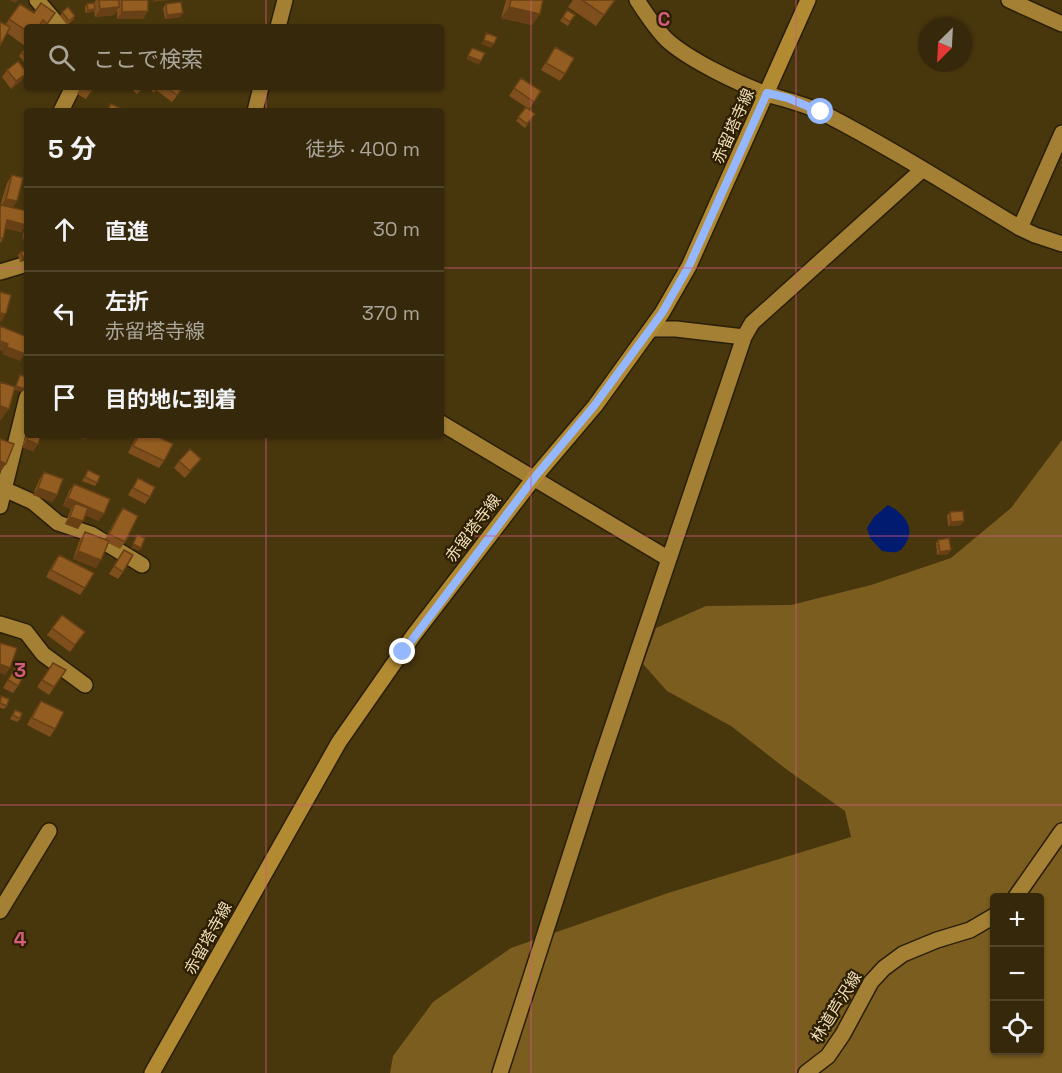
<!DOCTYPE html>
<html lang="ja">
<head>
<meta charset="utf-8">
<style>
	body { margin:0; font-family:"Space Grotesk","Noto Sans JP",sans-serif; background:#3d3013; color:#f1f3f6 }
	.controls { position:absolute; right:18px; bottom:18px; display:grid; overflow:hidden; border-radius:6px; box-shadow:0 2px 4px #0004 }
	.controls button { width:54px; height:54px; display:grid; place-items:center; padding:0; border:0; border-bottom:2px solid #50442b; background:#36280a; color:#f1f3f6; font:30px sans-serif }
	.compass { position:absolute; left:918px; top:18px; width:54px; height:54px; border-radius:50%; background:#36280a; box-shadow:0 2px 4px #0004; rotate:204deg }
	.stop { position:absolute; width:18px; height:18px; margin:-14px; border:4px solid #94b7fd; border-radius:50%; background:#fff }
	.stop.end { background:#94b7fd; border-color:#fff; box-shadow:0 2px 6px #0008 }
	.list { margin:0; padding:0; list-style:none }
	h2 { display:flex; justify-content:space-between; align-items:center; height:78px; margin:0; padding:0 24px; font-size:26px }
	h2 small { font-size:20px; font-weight:400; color:#aaa69c }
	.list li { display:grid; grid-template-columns:39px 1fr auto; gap:18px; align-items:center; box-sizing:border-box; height:84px; padding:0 24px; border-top:2px solid #50442b }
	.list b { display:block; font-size:22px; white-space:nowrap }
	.list p { margin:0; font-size:20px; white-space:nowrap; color:#aaa69c }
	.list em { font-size:20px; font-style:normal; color:#aaa69c }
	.icon { flex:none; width:33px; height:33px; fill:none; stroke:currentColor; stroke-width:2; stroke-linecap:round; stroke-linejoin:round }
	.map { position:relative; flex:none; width:1062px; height:1073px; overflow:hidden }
	.search { position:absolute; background:#36280a; box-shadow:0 2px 4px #0004; left:24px; top:24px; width:420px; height:66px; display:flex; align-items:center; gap:15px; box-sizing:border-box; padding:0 21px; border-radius:6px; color:#aaa69c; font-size:22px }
	.panel { position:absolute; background:#36280a; box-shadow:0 2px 4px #0004; left:24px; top:108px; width:420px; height:330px; border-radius:6px }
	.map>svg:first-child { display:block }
	.green { fill:#7a5d1f; fill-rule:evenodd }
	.water { fill:#011b70 }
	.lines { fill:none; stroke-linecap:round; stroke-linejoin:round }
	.minor-casing { stroke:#2a1e07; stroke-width:18 }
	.major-casing { stroke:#2a1e07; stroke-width:18 }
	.minor { stroke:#a48034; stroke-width:15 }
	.major { stroke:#b28a32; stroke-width:15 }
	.wall { fill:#7e4f1c }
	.shaded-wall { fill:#674016 }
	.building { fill:#935c20; stroke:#674016; stroke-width:1.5 }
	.route { stroke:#94b7fd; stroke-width:8 }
	.grid { fill:none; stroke:#d25d7c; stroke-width:1.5; stroke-opacity:0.55 }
	.labels { text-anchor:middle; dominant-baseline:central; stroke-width:4.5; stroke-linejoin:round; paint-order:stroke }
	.street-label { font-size:16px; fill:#f1deba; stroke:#2c1e00 }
	.grid-label { font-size:20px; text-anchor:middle; font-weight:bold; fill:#d25d7c; stroke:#2c1e00; stroke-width:4.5; stroke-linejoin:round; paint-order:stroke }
</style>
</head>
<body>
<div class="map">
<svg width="1062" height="1073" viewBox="0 0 1062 1073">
	<rect width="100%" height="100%" fill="#48360d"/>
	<path class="green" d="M1062 440V1073H390L393 1056 433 1002 511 948 668 893 851 837 845 811 786 769 731 726 667 691 643 664 656 628 706 606 791 605 871 585 951 558 1011 508ZM994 898H1040V1050H994Z"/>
	<path class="water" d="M888 505C902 512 916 526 906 543 904 547 901 551 896 552 892 553 886 551 882 551L870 538 867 528 874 517Z"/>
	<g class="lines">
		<g class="minor-casing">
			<path id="minor" d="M37 0 60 27
				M637 0C646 14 655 28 667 40 689 60 739 84 767 94 786 100 805 104 823 113 891 148 955 189 1020 228L1035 235 1062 244
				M1009 0 1062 24
				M278 27 285 0
				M61 111 73 87
				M255 111 261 87
				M1020 228 1062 133
				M0 272 27 264
				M651 329H676L744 337
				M441 423 669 559
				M4 489 33 502 58 523 91 534 142 565
				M0 506 27 397
				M0 624 26 632 43 654 85 685
				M1015 898 1062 831
				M0 911 49 831
				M500 1073 597 772 744 337 752 323 922 170
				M806 1073 828 1056 843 1034 871 982 884 968 903 954 937 940 970 930 994 916"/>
		</g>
		<g class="major-casing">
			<path id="major" d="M152 1073 339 742 413 636 534 478 595 406 662 313 689 266 808 0"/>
		</g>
		<use href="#minor" class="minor"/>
		<use href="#major" class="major"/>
	</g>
	<path class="wall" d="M96 0H148V11L143 19H117V11L114 15 95 17 94 9 92 12 85 13V7L87 4 94 3Z
		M506 0H543L540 14 532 25 501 18Z
		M573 0H615L596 26 568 7Z
		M20 4 34 13H55L45 27H27V43L25 46 7 33 5 25Z
		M166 4 183 13 180 17 165 19 163 8Z
		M567 10 575 15 568 26 560 21Z
		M62 12 75 16 73 20 67 25 60 16Z
		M555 47 565 74 560 81 541 70Z
		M27 48V60L24 62 19 56 22 52Z
		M7 70 22 80 11 89 2 77Z
		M521 78 541 91 529 109 535 114 525 128 516 121 526 107 509 96Z
		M80 87H94L86 99 77 94Z
		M129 87H144L137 94Z
		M148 87H184L172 102 156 90 154 93Z
		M12 175 13 208 27 211V240L22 239 25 226 21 232 5 228 3 239 0 243V206L7 183Z
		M21 252 27 260 20 262 18 255Z
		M27 432V435H41L38 444 33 451 22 447Z
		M137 435H154L164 461 159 468 128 453Z
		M201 459 185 478 174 468 179 461Z
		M88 470 97 483 95 486 82 481Z
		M44 472 57 495 52 502 33 495 39 480Z
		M138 478 150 497 145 504 128 495Z
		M74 484 99 521 85 515 78 529 65 524 71 509 63 506 69 491Z
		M123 508 125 542 120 549 108 543 96 568 73 559 80 539 85 532 105 539 118 515Z
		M950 512 961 525 948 526 947 515Z
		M938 540 951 550 948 554 937 555 936 543Z
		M124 550 123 572 118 579 109 574Z
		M59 555 85 588 80 595 46 577 54 562Z
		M62 615 85 632 70 652 47 635Z
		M53 663 66 670 49 695 37 687Z
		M16 666 18 686 13 693 3 688Z
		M0 698 7 706 4 709 0 708Z
		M41 701 55 729 50 737 27 725 36 708Z
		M15 710 20 719 17 722 10 719Z"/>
	<path class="shaded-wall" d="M9 0H18L16 3Z
		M154 0H169L152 2Z
		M119 7 114 15 95 17 100 9Z
		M509 7 540 14 532 25 501 18Z
		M95 9 92 12 85 13 88 10Z
		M148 11 143 19H117L122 12Z
		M183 13 180 17 165 19 167 15Z
		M484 40 494 44 491 48 481 44Z
		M468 56 481 61 479 65 466 59Z
		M27 73 22 80 11 89 16 81Z
		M6 199 17 201 12 209 0 206Z
		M7 220 26 225 21 232 2 228Z
		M27 232V240L22 239Z
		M27 257V260L20 262 23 258Z
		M0 313 6 314 1 322 0 321Z
		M0 341 8 344 3 352 0 350Z
		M7 347 25 354 20 361 2 354Z
		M16 386 24 389 22 392 14 390Z
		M0 406 9 409 1 420H0Z
		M69 435H89L85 440Z
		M114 435H127L125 438Z
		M27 440 38 444 33 451 22 447Z
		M0 461 6 464 1 471H0Z
		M38 488 57 495 52 502 33 495Z
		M68 498 104 514 99 521 72 510 75 503 71 509 63 506Z
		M70 517 83 521 78 529 65 524Z
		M964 521 961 525 948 526 951 522Z
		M133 544 141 548 139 551 131 548Z
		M951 550 948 554 937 555 940 552Z
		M78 551 101 560 96 568 73 559Z
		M0 664 10 668 5 675 0 673Z"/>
	<path class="building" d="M99 0H119V7L100 9Z
		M122 0H148V11L122 12Z
		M511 0H543L540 14 509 7Z
		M582 0H615L604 15Z
		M181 2 183 13 167 15 166 4Z
		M41 3 55 13 47 24 43 20 38 27H27V31L9 19 20 4 34 13Z
		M94 3 95 9 88 10 87 4Z
		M68 7 75 16 69 21 62 12Z
		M567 10 575 15 570 22 563 17Z
		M0 22 10 27 0 46Z
		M486 33 497 37 494 44 484 40Z
		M555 47 574 58 565 74 546 63Z
		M27 48V58H26L22 52Z
		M472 48 485 53 481 61 468 56Z
		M18 61 27 73 16 81 7 70Z
		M521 78 541 91 534 102 514 88Z
		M82 87H94L91 92Z
		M166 87H183L177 95Z
		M111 104 127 111H107Z
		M526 107 535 114 527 124 518 117Z
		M12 175 23 178 17 201 6 199Z
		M1 205 27 211 26 225 7 220 3 239 0 238V208Z
		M27 250V257L23 258 21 252Z
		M0 292 11 295 6 314 0 313Z
		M0 326 27 337V349L25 354 7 347 8 344 0 341Z
		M20 375 27 377 24 389 16 386Z
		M0 382 15 387 9 409 0 406Z
		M29 435H41L38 444 27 440Z
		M139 435H154L173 444 164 461 133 446Z
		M0 439 14 444 6 464 0 461Z
		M190 449 201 459 190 471 179 461Z
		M88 470 100 476 97 483 85 477Z
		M44 472 63 479 57 495 38 488Z
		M138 478 155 487 150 497 133 488Z
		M74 484 110 499 104 514 68 498Z
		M75 503 88 508 83 521 70 517Z
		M123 508 138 516 125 542 109 534Z
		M963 511 964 521 951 522 950 512Z
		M85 532 109 541 101 560 78 551Z
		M137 535 145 538 141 548 133 544Z
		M949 538 951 550 940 552 938 540Z
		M124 550 133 555 123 572 114 566Z
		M59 555 94 573 85 588 51 570Z
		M62 615 85 632 75 645 52 628Z
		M0 643 17 648 10 668 0 664Z
		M53 663 66 670 54 687 42 680Z
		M16 666 26 672 18 686 8 680Z
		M1 696 9 699 7 706 0 703Z
		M41 701 64 712 55 729 32 718Z
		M15 710 22 713 20 719 13 715Z"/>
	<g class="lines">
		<path class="route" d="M403 652 534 478 594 406 662 313 689 266 767 93 788 98 821 112"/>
	</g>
	<path class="grid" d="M266 0V27M531 0V1073M796 0V1073M266 87V111M0 268H27M441 268H1062M266 435V1073M0 536H1062M0 805H1062"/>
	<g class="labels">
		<g class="street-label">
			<text transform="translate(733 126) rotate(-66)">赤留塔寺線</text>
			<text transform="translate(473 528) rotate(-53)">赤留塔寺線</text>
			<text transform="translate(208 938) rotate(-61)">赤留塔寺線</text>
			<text transform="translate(836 1007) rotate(-58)">林道芦沢線</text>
		</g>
	</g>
	<g class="grid-label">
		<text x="664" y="26">C</text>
		<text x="20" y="677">3</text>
		<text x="20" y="946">4</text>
	</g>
</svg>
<div class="controls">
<button>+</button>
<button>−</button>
<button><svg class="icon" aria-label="locate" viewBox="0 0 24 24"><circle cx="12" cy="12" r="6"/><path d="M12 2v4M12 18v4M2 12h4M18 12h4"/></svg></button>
</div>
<svg class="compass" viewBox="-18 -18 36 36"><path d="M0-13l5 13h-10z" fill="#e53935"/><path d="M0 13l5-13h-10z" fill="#aaa69c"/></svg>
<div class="stop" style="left:821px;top:112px"></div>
<div class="stop end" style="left:403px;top:652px"></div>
<div class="search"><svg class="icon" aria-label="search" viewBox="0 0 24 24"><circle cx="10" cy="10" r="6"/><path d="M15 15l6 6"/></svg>ここで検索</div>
<section class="panel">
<h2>5 分<small>徒歩 · 400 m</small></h2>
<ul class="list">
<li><svg class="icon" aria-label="ahead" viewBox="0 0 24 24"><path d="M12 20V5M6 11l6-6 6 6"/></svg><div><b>直進</b></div><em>30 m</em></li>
<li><svg class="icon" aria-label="left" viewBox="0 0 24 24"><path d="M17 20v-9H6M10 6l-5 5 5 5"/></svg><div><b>左折</b><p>赤留塔寺線</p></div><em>370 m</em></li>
<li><svg class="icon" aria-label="arrive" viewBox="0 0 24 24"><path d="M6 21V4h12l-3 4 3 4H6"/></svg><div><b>目的地に到着</b></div></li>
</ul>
</section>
</div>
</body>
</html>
